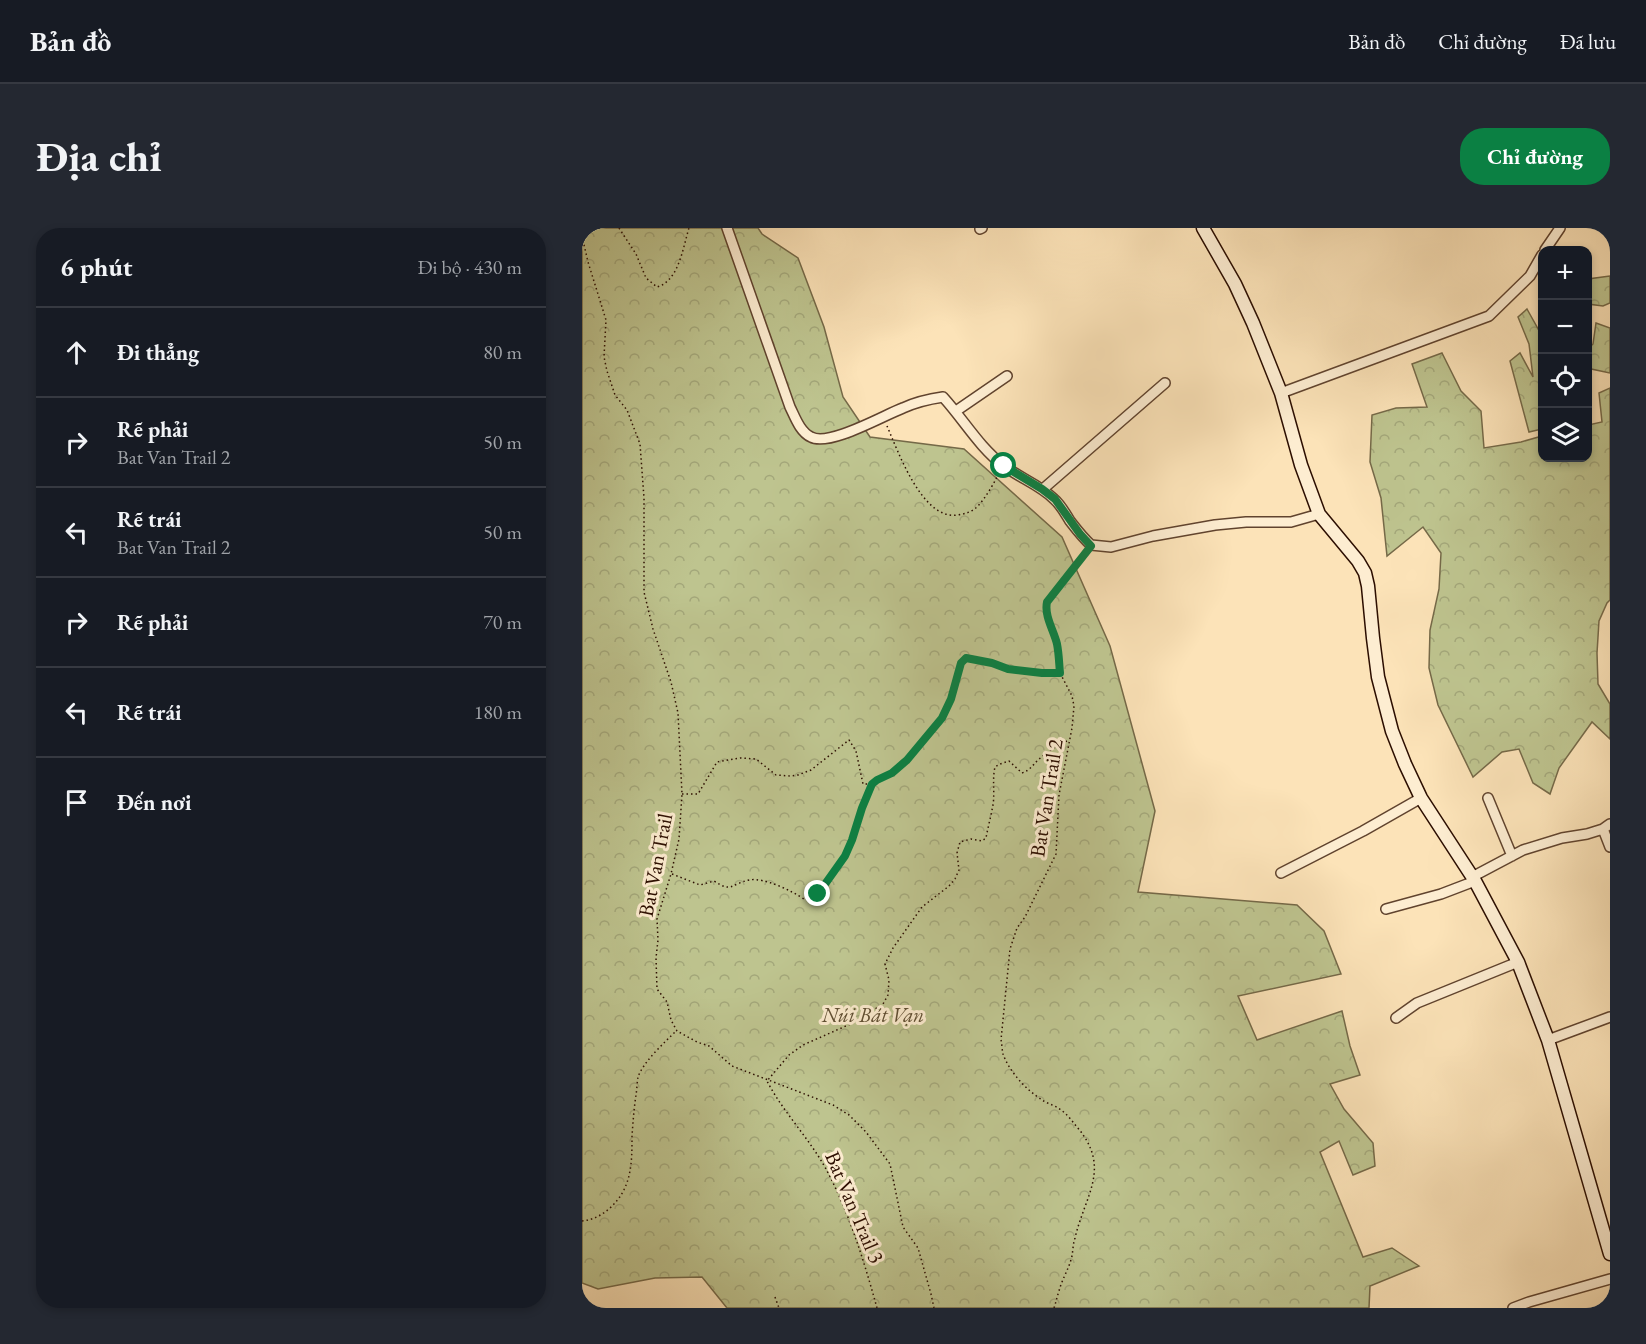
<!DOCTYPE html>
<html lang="vi">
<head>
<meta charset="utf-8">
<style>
	body { margin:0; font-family:"EB Garamond",serif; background:#242831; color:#f1f3f6 }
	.controls { position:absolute; right:18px; top:18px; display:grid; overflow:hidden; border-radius:12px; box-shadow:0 3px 9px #0003 }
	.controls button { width:54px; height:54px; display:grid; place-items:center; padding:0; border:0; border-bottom:2px solid #363941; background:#171b24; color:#f1f3f6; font:30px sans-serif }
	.stop { position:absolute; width:18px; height:18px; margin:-14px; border:4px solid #0b8043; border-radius:50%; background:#fff }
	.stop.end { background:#0b8043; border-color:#fff; box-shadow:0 2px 6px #0008 }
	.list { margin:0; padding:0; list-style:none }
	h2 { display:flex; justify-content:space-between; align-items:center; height:78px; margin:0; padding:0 24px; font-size:26px }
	h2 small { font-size:20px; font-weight:400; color:#9ea1a6 }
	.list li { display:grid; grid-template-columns:39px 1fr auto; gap:18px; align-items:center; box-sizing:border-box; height:90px; padding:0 24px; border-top:2px solid #363941 }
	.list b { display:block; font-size:22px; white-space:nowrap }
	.list p { margin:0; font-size:20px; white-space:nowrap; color:#9ea1a6 }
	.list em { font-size:20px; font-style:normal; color:#9ea1a6 }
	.icon { flex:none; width:33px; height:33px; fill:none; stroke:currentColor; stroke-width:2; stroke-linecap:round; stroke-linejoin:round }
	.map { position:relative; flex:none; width:1028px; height:1080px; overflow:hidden; border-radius:24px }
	header { display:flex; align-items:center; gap:36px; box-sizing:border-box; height:84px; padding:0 30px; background:#171b24; border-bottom:2px solid #363941 }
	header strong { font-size:28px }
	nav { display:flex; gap:33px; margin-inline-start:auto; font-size:21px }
	.intro { display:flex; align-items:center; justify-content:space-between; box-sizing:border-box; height:144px; padding:0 36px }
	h1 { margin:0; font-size:42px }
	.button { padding:15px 27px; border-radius:24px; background:#0b8043; color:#fff; font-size:21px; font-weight:700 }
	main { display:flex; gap:36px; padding:0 36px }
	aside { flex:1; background:#171b24; border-radius:24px; box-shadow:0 3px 9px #0003 }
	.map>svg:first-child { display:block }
	.forest { fill:url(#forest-crowns); stroke:#756948; stroke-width:1.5 }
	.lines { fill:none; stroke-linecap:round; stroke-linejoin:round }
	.minor-casing { stroke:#60432e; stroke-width:12 }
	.secondary-casing { stroke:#2c0e00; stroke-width:15 }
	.path { stroke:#2c0e00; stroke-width:1.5; stroke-dasharray:1.5 3; stroke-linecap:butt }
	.minor { stroke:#fdedd1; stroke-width:9 }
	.secondary { stroke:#fdedd1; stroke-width:12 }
	.route { stroke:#0b8043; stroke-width:8 }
	.labels { text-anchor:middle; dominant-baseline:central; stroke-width:6; stroke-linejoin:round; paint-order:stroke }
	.street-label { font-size:21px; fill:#2c0e00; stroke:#fdedd1 }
	.park-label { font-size:21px; font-style:italic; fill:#5f4e32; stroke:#fdedd1 }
</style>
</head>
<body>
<header>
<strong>Bản đồ</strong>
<nav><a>Bản đồ</a><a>Chỉ đường</a><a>Đã lưu</a></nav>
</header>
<div class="intro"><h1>Địa chỉ</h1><a class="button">Chỉ đường</a></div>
<main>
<aside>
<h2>6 phút<small>Đi bộ · 430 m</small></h2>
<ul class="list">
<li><svg class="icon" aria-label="ahead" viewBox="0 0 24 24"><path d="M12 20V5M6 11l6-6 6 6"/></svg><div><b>Đi thẳng</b></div><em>80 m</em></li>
<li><svg class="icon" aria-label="right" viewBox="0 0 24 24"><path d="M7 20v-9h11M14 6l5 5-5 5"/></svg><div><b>Rẽ phải</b><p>Bat Van Trail 2</p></div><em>50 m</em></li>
<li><svg class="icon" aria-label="left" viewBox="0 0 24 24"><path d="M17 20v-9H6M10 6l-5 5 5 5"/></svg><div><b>Rẽ trái</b><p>Bat Van Trail 2</p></div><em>50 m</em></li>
<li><svg class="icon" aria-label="right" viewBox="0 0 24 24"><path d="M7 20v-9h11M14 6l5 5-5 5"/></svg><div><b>Rẽ phải</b></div><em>70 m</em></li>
<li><svg class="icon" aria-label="left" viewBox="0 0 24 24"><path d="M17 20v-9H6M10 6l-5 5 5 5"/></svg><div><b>Rẽ trái</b></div><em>180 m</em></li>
<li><svg class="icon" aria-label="arrive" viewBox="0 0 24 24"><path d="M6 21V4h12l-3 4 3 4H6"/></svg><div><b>Đến nơi</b></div></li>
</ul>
</aside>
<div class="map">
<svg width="1028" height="1080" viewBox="0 0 1028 1080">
	<defs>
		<pattern id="forest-crowns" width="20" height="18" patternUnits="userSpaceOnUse" patternTransform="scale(1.5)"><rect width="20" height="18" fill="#bec48f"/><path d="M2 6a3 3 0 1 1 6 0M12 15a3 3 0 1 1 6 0" fill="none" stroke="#a3a77a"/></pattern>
	</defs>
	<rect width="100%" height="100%" fill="#fce3b8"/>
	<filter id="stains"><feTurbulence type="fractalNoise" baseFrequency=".00333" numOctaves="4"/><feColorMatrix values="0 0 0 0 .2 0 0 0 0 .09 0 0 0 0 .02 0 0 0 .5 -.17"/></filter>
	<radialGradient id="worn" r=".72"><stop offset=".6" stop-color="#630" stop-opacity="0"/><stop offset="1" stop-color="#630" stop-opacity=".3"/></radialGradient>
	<path class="forest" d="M0 0H176L180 6 216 30 242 99 261 169 288 209 382 221 480 309 528 418 573 583 556 664 715 677 742 703 759 746 656 768 675 812 760 783 768 818 778 847 748 856 762 881 791 915 793 938 771 947 757 913 738 924 781 1029 810 1020 837 1038 788 1058 787 1080H145L120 1049 73 1050 16 1061 0 1055Z
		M1028 48V75L1021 78 1006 76V51Z
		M945 81 960 108V201L947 204 928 133 938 125 951 149 947 116 936 89Z
		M1014 95 1028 100V145L1009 141 1006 163V121L1011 116Z
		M860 125 879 163 899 183 902 220 939 214 960 208V230H1005L1006 197 1020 194 1017 165 1028 160V372L1025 375 1017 393 1015 425 1016 456 1028 476V511L1010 494 977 540 968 566 951 555 937 521 920 524 891 549 856 477 847 440 848 402 857 361 859 325 841 299 805 328 799 270 788 234 790 187 814 180 845 179 830 136Z"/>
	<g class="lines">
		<g class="minor-casing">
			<path id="minor" d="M145 0 208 179C213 189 218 204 229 209 247 219 302 187 321 180 334 174 347 171 361 169 382 192 397 219 422 238 438 250 458 257 472 271 479 277 483 285 488 293 495 302 501 310 509 317L529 319 571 308 633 297 664 294H709L737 286
				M398 1 400 0
				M963 22 978 0
				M699 165 907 88 948 48 960 27
				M374 183 425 148
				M461 261 583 155
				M906 570 930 628
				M1021 601 1028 619
				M699 645 781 603 839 570
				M890 649 941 622 980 610 1005 606 1021 601 1028 596
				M804 681 859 666 893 653
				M814 790 835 775 936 734
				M966 812 1028 789
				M931 1080 947 1074 1028 1051"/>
		</g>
		<g class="secondary-casing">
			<path id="secondary" d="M621 0 653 56 671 95 699 165 719 237 737 286 776 333 783 345 786 358 791 410 796 449 810 503 823 536 839 570 893 653 936 734 966 812 1028 1026"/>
		</g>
		<path class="path" d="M37 0 54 26 64 50 75 59C97 53 101 19 107 0
			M0 8 6 34 24 92 22 129 25 143 33 167 45 182 58 216 62 270V364L71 401 89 454 96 485 100 566 97 611 89 646 75 691 76 712 74 730 75 761 85 774 89 792 95 803 115 814 127 818 150 838 251 877 267 887 284 904 308 936 321 999 336 1020 349 1066 352 1080
			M305 198C316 223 340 292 375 287 383 286 390 284 396 278 404 269 411 257 416 247
			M100 566H116L135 534 158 530 174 531 194 547 208 548 216 547 229 542 267 512 274 523 281 556H290L295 552 310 545 325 532 360 490 369 471 379 435 384 430C393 433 403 434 412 436 435 443 453 445 477 445
			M90 646 118 657 132 653C150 665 149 656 167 652 182 649 210 663 222 671L236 666 263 628 270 612 280 580 290 556
			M0 993C11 992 20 987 28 980 50 960 50 935 50 908 51 894 52 880 54 867 55 861 55 854 56 849 61 834 83 814 94 803
			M193 1069 197 1080
			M295 1080C282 1033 267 984 244 941 227 910 201 884 185 853L207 827 221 817 273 794 301 776 306 767 307 752 303 736 311 720 340 679 367 658 373 651 377 642 375 625 378 614 389 611 400 613 404 610C406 599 409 588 411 577 413 564 410 552 413 539L418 536 427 533 440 545C448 542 450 538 456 532 465 524 476 517 487 512
			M472 1080C474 1074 475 1069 477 1063 480 1051 487 1041 490 1028 491 1022 491 1016 493 1010 503 967 530 940 495 899 490 893 485 886 479 882 473 877 465 876 459 871 444 862 427 843 421 826 420 822 420 816 419 812L428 721 435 700 443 689 474 626 477 567 490 500 492 478 490 468 478 445V429L474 412 464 381 465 374 479 355 504 324"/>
		<use href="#minor" class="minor"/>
		<use href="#secondary" class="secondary"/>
	</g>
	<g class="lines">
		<path class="route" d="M236 666 263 628 270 612 280 580 290 556 295 552 310 545 325 532 360 490 369 471 379 435 384 430 410 435 426 441 460 445H478C477 435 477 426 475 416 472 403 462 388 465 374L509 318 498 306 473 271 460 261 422 238"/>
	</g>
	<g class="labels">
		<g class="street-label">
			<text transform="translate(464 570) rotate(-81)">Bat Van Trail 2</text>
			<text transform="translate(73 637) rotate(-79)">Bat Van Trail</text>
			<text transform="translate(273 979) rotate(67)">Bat Van Trail 3</text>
		</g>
		<g class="park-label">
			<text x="291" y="786">Núi Bát Vạn</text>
		</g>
	</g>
	<rect width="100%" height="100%" filter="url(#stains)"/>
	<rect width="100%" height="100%" fill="url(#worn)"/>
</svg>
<div class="controls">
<button>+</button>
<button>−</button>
<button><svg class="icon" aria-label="locate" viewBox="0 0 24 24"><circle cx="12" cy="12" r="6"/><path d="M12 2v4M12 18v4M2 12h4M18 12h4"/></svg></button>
<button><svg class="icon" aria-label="layers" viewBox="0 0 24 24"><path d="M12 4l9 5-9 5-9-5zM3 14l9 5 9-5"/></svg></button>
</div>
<div class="stop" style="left:422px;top:238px"></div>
<div class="stop end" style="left:236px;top:666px"></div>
</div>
</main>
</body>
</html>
